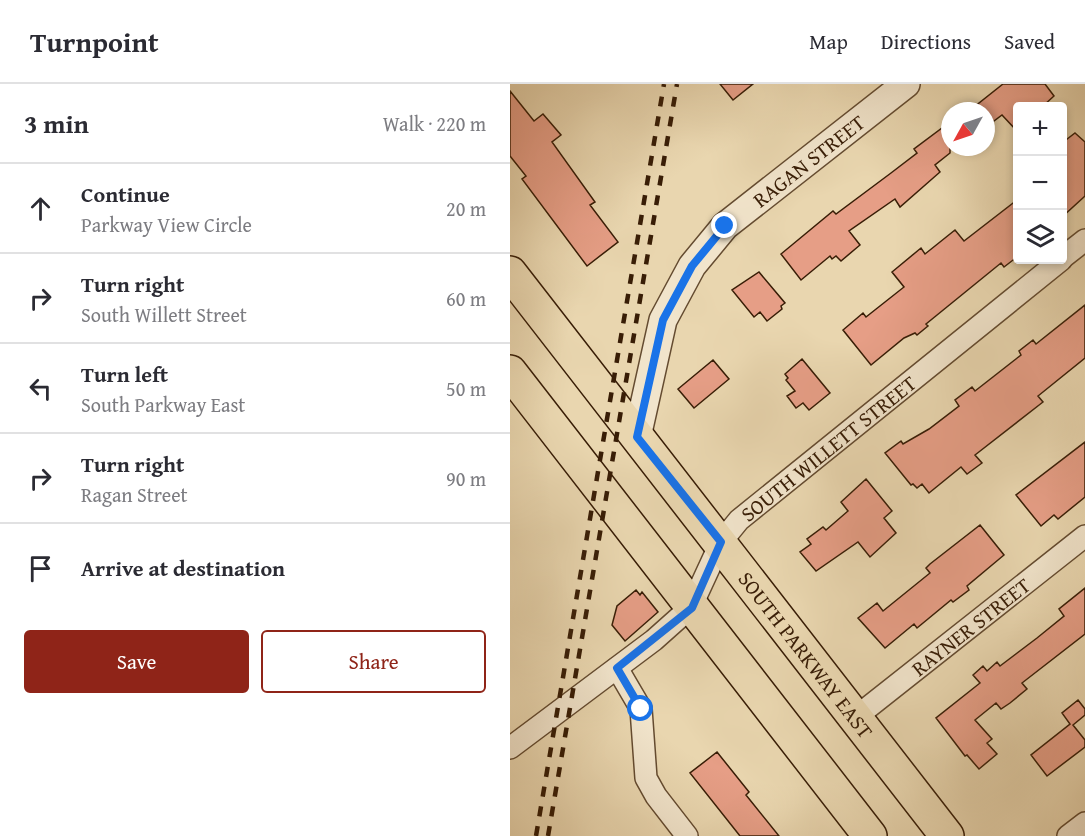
<!DOCTYPE html>
<html lang="en">
<head>
<meta charset="utf-8">
<style>
	body { margin:0; font-family:"Gentium Book Plus",serif; background:#f7f7f7; color:#2b2b33 }
	.controls { position:absolute; right:18px; top:18px; display:grid; overflow:hidden; border-radius:6px; box-shadow:0 3px 9px #0003 }
	.controls button { width:54px; height:54px; display:grid; place-items:center; padding:0; border:0; border-bottom:2px solid #e1e1e2; background:#fff; color:#2b2b33; font:30px sans-serif }
	.compass { position:absolute; left:431px; top:18px; width:54px; height:54px; border-radius:50%; background:#fff; box-shadow:0 3px 9px #0003; rotate:230deg }
	.stop { position:absolute; width:18px; height:18px; margin:-14px; border:4px solid #1a73e8; border-radius:50%; background:#fff }
	.stop.end { background:#1a73e8; border-color:#fff; box-shadow:0 2px 6px #0008 }
	.list { margin:0; padding:0; list-style:none }
	h2 { display:flex; justify-content:space-between; align-items:center; height:78px; margin:0; padding:0 24px; font-size:26px }
	h2 small { font-size:20px; font-weight:400; color:#7c7c81 }
	.list li { display:grid; grid-template-columns:39px 1fr auto; gap:18px; align-items:center; box-sizing:border-box; height:90px; padding:0 24px; border-top:2px solid #e1e1e2 }
	.list b { display:block; font-size:22px; white-space:nowrap }
	.list p { margin:0; font-size:20px; white-space:nowrap; color:#7c7c81 }
	.list em { font-size:20px; font-style:normal; color:#7c7c81 }
	.actions { display:flex; gap:12px; padding:18px 24px }
	.actions a { flex:1; padding:14px 0; border:2px solid #8f2418; border-radius:6px; text-align:center; font-size:21px; color:#8f2418 }
	.actions .main { background:#8f2418; color:#fff }
	.icon { flex:none; width:33px; height:33px; fill:none; stroke:currentColor; stroke-width:2; stroke-linecap:round; stroke-linejoin:round }
	.map { position:relative; flex:none; width:575px; height:752px; overflow:hidden }
	header { display:flex; align-items:center; gap:36px; box-sizing:border-box; height:84px; padding:0 30px; background:#fff; border-bottom:2px solid #e1e1e2 }
	header strong { font-size:28px }
	nav { display:flex; gap:33px; margin-inline-start:auto; font-size:21px }
	main { display:flex }
	aside { flex:1; background:#fff }
	.map>svg:first-child { display:block }
	.building { fill:#e69e86; stroke:#381d06; stroke-width:1.5 }
	.lines { fill:none; stroke-linecap:round; stroke-linejoin:round }
	.minor-casing { stroke:#644b30; stroke-width:24 }
	.tertiary-casing { stroke:#644b30; stroke-width:30 }
	.primary-casing { stroke:#381d06; stroke-width:36 }
	.minor { stroke:#f1e4cb; stroke-width:21 }
	.tertiary { stroke:#f1e4cb; stroke-width:27 }
	.primary { stroke:#e9d6af; stroke-width:33 }
	.rail { stroke:#381d06; stroke-width:4.5; stroke-dasharray:10 10; stroke-linecap:butt }
	.route { stroke:#1a73e8; stroke-width:8 }
	.labels { text-anchor:middle; dominant-baseline:central; stroke-width:5; stroke-linejoin:round; paint-order:stroke }
	.street-label { font-size:21px; fill:#381d06; stroke:#f1e4cb }
</style>
</head>
<body>
<header>
<strong>Turnpoint</strong>
<nav><a>Map</a><a>Directions</a><a>Saved</a></nav>
</header>
<main>
<aside>
<h2>3 min<small>Walk · 220 m</small></h2>
<ul class="list">
<li><svg class="icon" aria-label="ahead" viewBox="0 0 24 24"><path d="M12 20V5M6 11l6-6 6 6"/></svg><div><b>Continue</b><p>Parkway View Circle</p></div><em>20 m</em></li>
<li><svg class="icon" aria-label="right" viewBox="0 0 24 24"><path d="M7 20v-9h11M14 6l5 5-5 5"/></svg><div><b>Turn right</b><p>South Willett Street</p></div><em>60 m</em></li>
<li><svg class="icon" aria-label="left" viewBox="0 0 24 24"><path d="M17 20v-9H6M10 6l-5 5 5 5"/></svg><div><b>Turn left</b><p>South Parkway East</p></div><em>50 m</em></li>
<li><svg class="icon" aria-label="right" viewBox="0 0 24 24"><path d="M7 20v-9h11M14 6l5 5-5 5"/></svg><div><b>Turn right</b><p>Ragan Street</p></div><em>90 m</em></li>
<li><svg class="icon" aria-label="arrive" viewBox="0 0 24 24"><path d="M6 21V4h12l-3 4 3 4H6"/></svg><div><b>Arrive at destination</b></div></li>
</ul>
<div class="actions"><a class="main">Save</a><a>Share</a></div>
</aside>
<div class="map">
<svg width="575" height="752" viewBox="0 0 575 752">
	<rect width="100%" height="100%" fill="#e9d6af"/>
	<filter id="stains"><feTurbulence type="fractalNoise" baseFrequency=".00333" numOctaves="4"/><feColorMatrix values="0 0 0 0 .2 0 0 0 0 .09 0 0 0 0 .02 0 0 0 .5 -.17"/></filter>
	<radialGradient id="worn" r=".72"><stop offset=".6" stop-color="#630" stop-opacity="0"/><stop offset="1" stop-color="#630" stop-opacity=".3"/></radialGradient>
	<path class="building" d="M210 0H243L223 16Z
		M493 0H535L544 12 533 22H507V47L492 31 476 43V27H459Z
		M0 7 24 37 33 30 51 51 42 58 85 118 80 121 108 158 77 182 12 95 16 92 0 72Z
		M440 38V69L425 81 430 88 390 123 385 115 339 147 350 161 331 177 326 172 322 175 320 172 291 196 271 170 323 127 326 130 381 89 407 69 404 65Z
		M565 49 575 58V112L552 133V59Z
		M507 116V173L494 183 491 179 416 240 418 242 407 251 405 249 394 254 361 281 333 246 353 229 356 233 394 203 382 188 411 164 415 170 445 146 454 157Z
		M249 188 275 219 271 222 272 225 257 237 250 228 244 233 222 206Z
		M575 221V274L528 312 533 318 465 371 472 379 457 390 451 383 419 409 412 400 407 404 403 400 401 401 375 369 391 357 393 360 419 345 449 322 445 316 462 303 465 307 511 271 509 267 523 256 526 260Z
		M292 275 320 309 299 326 293 319 286 324 277 312 285 307 276 296 278 294 275 290Z
		M203 276 219 295 184 324 168 305Z
		M575 358V413L548 435 544 431 531 442 506 411Z
		M356 395 382 427 374 434 386 449 360 473 348 458 306 487 290 468 301 460 297 455 313 443 316 446 338 427 331 418Z
		M470 441 494 471 457 502 459 506 443 518 441 516 407 544 404 540 375 564 348 534 367 519 373 527 420 489 416 484 420 480Z
		M575 504V550L512 599 517 605 500 619 491 625 486 619 465 636 482 655 477 659 487 670 469 685 457 671 455 672 426 634 470 599 463 591 473 582 477 587 487 578 490 582 527 554 554 532 549 525Z
		M126 506 130 511 132 508 148 528 115 557 102 541 107 522Z
		M568 616 575 625V631L563 641 575 656V663L537 692 521 671 560 640 552 629Z
		M207 668 239 708 236 711 269 752H230L180 689Z"/>
	<g class="lines">
		<g class="minor-casing">
			<g id="minor">
				<path d="M552 174 575 156"/>
				<path d="M107 584 131 625 136 694 146 712 177 752"/>
				<path id="s1" d="M346 633 575 452"/>
				<path id="s2" d="M0 664 144 556 181 523 211 458 229 436 551 176"/>
				<path d="M558 752 575 739"/>
			</g>
		</g>
		<g class="tertiary-casing">
			<g id="tertiary">
				<path id="s3" d="M127 353 153 236 182 182 215 142 396 0"/>
			</g>
		</g>
		<g class="primary-casing">
			<g id="primary">
				<path id="s4" d="M0 189 437 752"/>
				<path d="M0 288 360 752"/>
			</g>
		</g>
		<use href="#minor" class="minor"/>
		<use href="#tertiary" class="tertiary"/>
		<use href="#primary" class="primary"/>
		<path class="rail" d="M26 752 154 0
			M38 752 167 0"/>
	</g>
	<g class="lines">
		<path class="route" d="M131 625 107 584 182 524 211 458 127 353 153 236 182 182 215 142"/>
	</g>
	<g class="labels">
		<g class="street-label">
			<text stroke="none"><textPath href="#s3" startOffset="339">RAGAN STREET</textPath></text>
			<text stroke="none"><textPath href="#s2" startOffset="444">SOUTH WILLETT STREET</textPath></text>
			<text stroke="none"><textPath href="#s1" startOffset="146">RAYNER STREET</textPath></text>
			<text stroke="none"><textPath href="#s4" startOffset="483">SOUTH PARKWAY EAST</textPath></text>
		</g>
	</g>
	<rect width="100%" height="100%" filter="url(#stains)"/>
	<rect width="100%" height="100%" fill="url(#worn)"/>
</svg>
<div class="controls">
<button>+</button>
<button>−</button>
<button><svg class="icon" aria-label="layers" viewBox="0 0 24 24"><path d="M12 4l9 5-9 5-9-5zM3 14l9 5 9-5"/></svg></button>
</div>
<svg class="compass" viewBox="-18 -18 36 36"><path d="M0-13l5 13h-10z" fill="#e53935"/><path d="M0 13l5-13h-10z" fill="#7c7c81"/></svg>
<div class="stop" style="left:131px;top:625px"></div>
<div class="stop end" style="left:215px;top:142px"></div>
</div>
</main>
</body>
</html>
